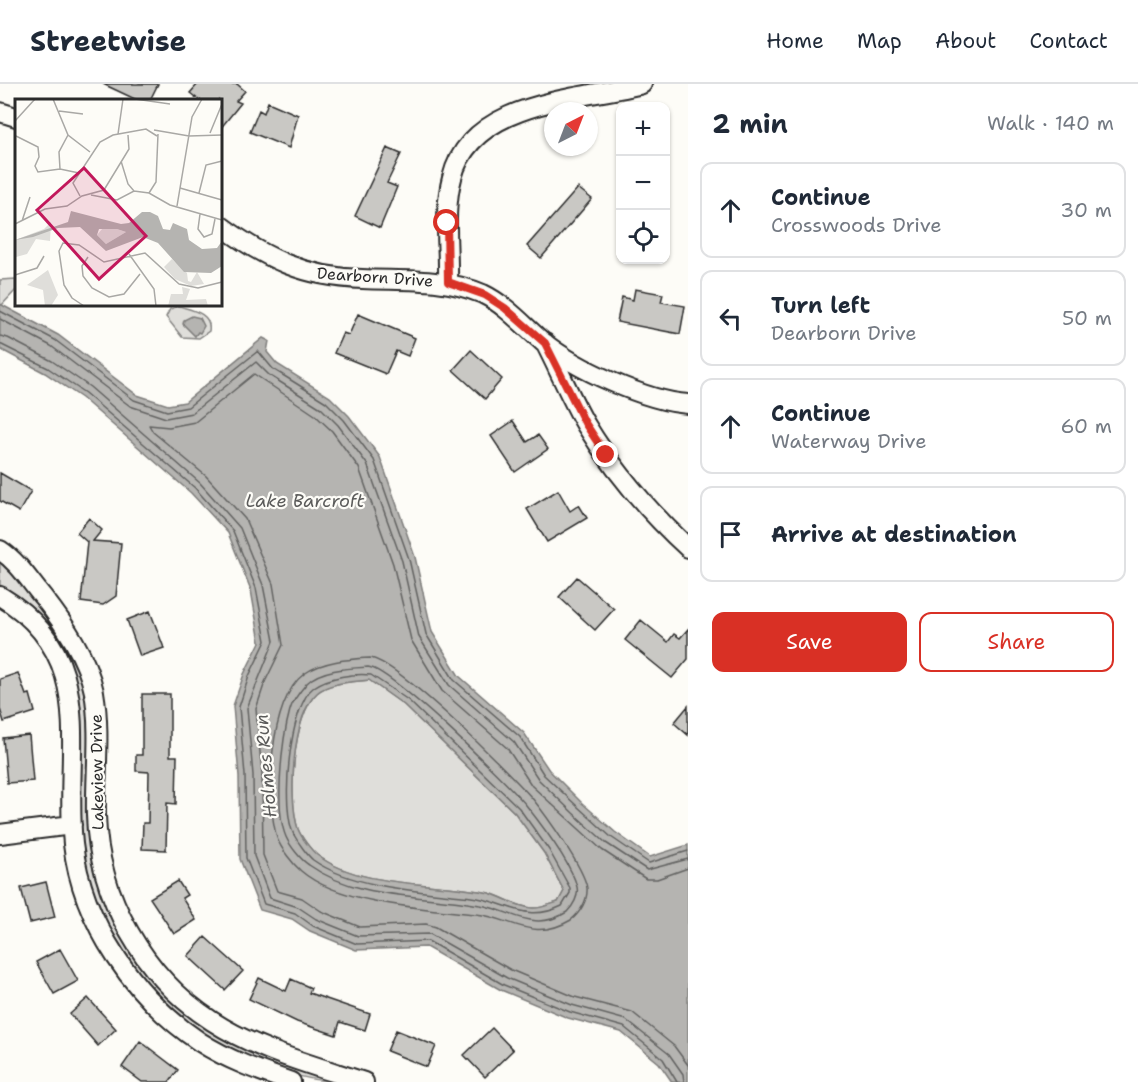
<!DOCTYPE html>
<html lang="en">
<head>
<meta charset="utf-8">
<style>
	body { margin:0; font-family:"Shantell Sans",sans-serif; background:#f2f2f3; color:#1f2937 }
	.controls { position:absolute; right:18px; top:18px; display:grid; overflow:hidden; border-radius:12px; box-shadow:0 2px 4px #0004 }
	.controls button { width:54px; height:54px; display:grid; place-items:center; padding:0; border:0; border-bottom:2px solid #e0e1e3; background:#fff; color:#1f2937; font:30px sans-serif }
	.compass { position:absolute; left:544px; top:18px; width:54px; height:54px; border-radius:50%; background:#fff; box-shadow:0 2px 4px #0004; rotate:42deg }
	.stop { position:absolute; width:18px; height:18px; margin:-14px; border:4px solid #d93025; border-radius:50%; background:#fff }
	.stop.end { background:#d93025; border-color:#fff; box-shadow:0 2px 6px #0008 }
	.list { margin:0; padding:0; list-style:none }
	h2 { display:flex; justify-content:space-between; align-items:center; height:78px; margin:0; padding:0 24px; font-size:26px }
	h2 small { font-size:20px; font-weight:400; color:#747a83 }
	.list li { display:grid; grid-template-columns:39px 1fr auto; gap:18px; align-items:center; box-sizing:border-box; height:96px; margin:0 12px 12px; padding:0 12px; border:2px solid #e0e1e3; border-radius:12px }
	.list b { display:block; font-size:22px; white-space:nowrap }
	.list p { margin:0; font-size:20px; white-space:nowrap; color:#747a83 }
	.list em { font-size:20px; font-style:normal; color:#747a83 }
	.actions { display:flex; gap:12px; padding:18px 24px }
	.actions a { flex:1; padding:14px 0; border:2px solid #d93025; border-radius:12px; text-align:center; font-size:21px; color:#d93025 }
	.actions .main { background:#d93025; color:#fff }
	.icon { flex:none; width:33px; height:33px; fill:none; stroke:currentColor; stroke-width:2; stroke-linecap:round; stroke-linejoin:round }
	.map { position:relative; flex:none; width:688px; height:998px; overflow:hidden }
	header { display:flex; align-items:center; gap:36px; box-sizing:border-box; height:84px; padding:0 30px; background:#fff; border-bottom:2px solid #e0e1e3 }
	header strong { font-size:28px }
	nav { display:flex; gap:33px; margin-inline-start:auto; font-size:21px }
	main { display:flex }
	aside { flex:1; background:#fff }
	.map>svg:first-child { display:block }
	.green { fill:#dfdeda; stroke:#858482; stroke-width:1.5 }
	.water { fill:#b5b4b1; stroke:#7e7d7b; stroke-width:1.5; fill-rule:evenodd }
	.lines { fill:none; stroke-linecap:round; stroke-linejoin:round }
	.shore { stroke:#626261; stroke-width:1.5 }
	.building { fill:#c9c8c4; stroke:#2b2b2b; stroke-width:1.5 }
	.minor-casing { stroke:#2b2b2b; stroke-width:22 }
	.minor { stroke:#fdfcf7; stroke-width:18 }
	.route { stroke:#d93025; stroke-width:8 }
	.labels { text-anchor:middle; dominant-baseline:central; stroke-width:4.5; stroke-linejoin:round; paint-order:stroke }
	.street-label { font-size:16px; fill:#2b2b2b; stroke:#fdfcf7 }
	.water-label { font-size:18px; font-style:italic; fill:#5b5b5a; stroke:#fdfcf7 }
	.inset-road { fill:none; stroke:#a9a8a5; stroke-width:1.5 }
	.view { fill:#c2185b; fill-opacity:0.15; stroke:#c2185b; stroke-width:3 }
	.inset-edge { fill:none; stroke:#2b2b2b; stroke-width:3 }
</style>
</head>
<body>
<header>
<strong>Streetwise</strong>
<nav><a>Home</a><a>Map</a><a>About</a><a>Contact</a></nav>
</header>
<main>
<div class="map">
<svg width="688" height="998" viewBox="0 0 688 998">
	<rect width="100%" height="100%" fill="#fdfcf7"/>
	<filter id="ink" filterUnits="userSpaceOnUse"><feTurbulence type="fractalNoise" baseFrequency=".0167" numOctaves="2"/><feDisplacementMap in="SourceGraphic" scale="12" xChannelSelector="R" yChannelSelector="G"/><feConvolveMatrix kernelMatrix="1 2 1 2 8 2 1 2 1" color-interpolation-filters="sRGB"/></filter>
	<g filter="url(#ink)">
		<path class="green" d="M16 195V206L0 223V196Z
			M179 222C192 226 212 229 209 247L199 254 182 253 166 233 170 225Z
			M0 473 68 560 84 599 90 649 91 746 162 905 345 998C299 998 261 981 220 960 157 927 108 862 89 793 75 742 72 687 65 635 63 617 59 563 53 550 42 527 21 513 0 501Z
			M369 596 404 621 515 729 544 769 564 807 558 818C551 820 540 825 532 824 517 823 504 813 489 809 436 797 362 805 317 771 311 766 301 753 298 745 288 715 292 632 317 609 329 598 354 598 369 596Z"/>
		<path class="water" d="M0 220 58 251 137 311 168 321 185 318 263 254 269 257 267 268 277 280 330 313 349 332 380 373 415 473 432 548 459 592 524 649 549 686 582 719 615 748 650 773 688 761V998H672L659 979 621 948 568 934 501 906 426 863 356 866 310 847 292 835 260 826 240 775 239 692 233 622 244 590 260 558 251 506 228 449 191 409 82 314 45 289 0 265ZM369 596 404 621 515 729 544 769 564 807 558 818C551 820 540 825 532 824 517 823 503 813 489 809 436 797 362 805 317 771 311 766 301 753 298 745 288 715 292 632 317 609 329 598 354 598 369 596Z
			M192 232 200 234 204 242 200 249 198 248 195 252 183 240 184 236Z"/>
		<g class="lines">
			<path class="shore" d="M0 227 55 256 134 316 167 327 188 323 258 267 273 285 326 318 344 336 374 376 409 475 426 550 454 596 520 653 544 691 578 723 611 753 649 779 688 767
				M0 235 51 262 130 322 166 334 192 329 256 278 269 291 321 324 338 341 367 380 402 477 419 553 449 601 514 658 539 696 573 729 606 759 647 786 688 775
				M0 252 8 254 52 277 90 303 200 399 240 444 263 501 274 557 247 624 253 691 254 772 270 814 298 823 316 835 358 852 430 850 507 894 572 921 626 936 669 970 683 990 684 998
				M0 260 48 284 85 309 195 404 233 447 256 504 266 557 249 592 239 623 245 691 246 774 264 820 295 829 313 842 357 860 428 857 504 901 570 928 624 943 663 975 677 998
				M370 574C399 578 509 688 532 714 546 731 584 784 587 804 588 816 580 829 571 836 532 859 513 834 476 830 427 825 339 820 301 787 293 780 281 765 277 754 265 715 269 616 304 590 322 577 349 575 370 574Z
				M368 583C391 585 507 698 526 721 541 740 572 781 577 803 579 812 573 822 567 828 535 848 515 829 485 822 428 810 359 817 309 781 301 776 290 762 286 753 274 725 282 655 290 626 292 618 301 606 307 599 320 585 350 584 368 583Z
				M371 591 408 616 519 724 549 766 570 804V809L562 822C525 840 507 817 471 813 424 808 352 804 313 776 307 771 298 758 294 751 280 725 289 621 314 603 328 593 355 589 371 591Z
				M688 784 657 795H646L602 766 532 702 507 664 442 607 411 556 393 480 359 384 332 347 315 331 254 290 195 338 169 343 149 341 153 348 206 392 245 435 273 500 283 561 265 598 256 625 262 690 263 771 277 807 302 814 321 827 360 843 426 840 436 843 511 886 575 913 632 928 674 962 688 981"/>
		</g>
		<path class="building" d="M103 0H158L150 16H137Z
			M198 0H237L245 7 236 17 241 19 220 45V16H199L190 9Z
			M268 18 298 31 289 64 250 48 259 26 264 29Z
			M387 64 401 70 387 99 397 103 380 144 355 132Z
			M578 104 592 115 541 174 527 162Z
			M635 205 663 210 661 218 685 222 680 250 617 238 622 213 633 216Z
			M358 230 415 254 408 272 396 267 386 290 334 269 343 249 349 251Z
			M471 266 502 295 485 315 453 286Z
			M513 337 527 358 538 351 548 365 515 388 491 352Z
			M0 389 31 407 19 428 0 417Z
			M558 406 570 427 579 421 587 434 547 458 527 425Z
			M89 434 102 446 93 457 121 459 116 512 103 521 81 518 87 458 77 449Z
			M577 493 614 525 595 546 559 513Z
			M150 527 164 564 140 572 127 536Z
			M641 536 668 558 674 550 680 554 688 545V575L672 594 625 556Z
			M18 589 26 611 30 610 35 628 4 638 0 625V595Z
			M142 610H170V672H177L176 720 167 719 166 766 142 765 143 739H148L149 688 136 687V671H142Z
			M688 622V651L674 639Z
			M29 651 33 697 7 699 3 654Z
			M178 797 187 811 182 814 196 836 174 850 150 814Z
			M46 798 55 833 30 839 21 804Z
			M205 853 243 887 225 906 188 872Z
			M60 865 78 897 54 910 36 878Z
			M259 894 286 907 291 895 311 904 309 909 370 930 365 946 340 938 336 951 297 938 249 915Z
			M88 914 116 945 98 962 70 930Z
			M492 944 513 966 485 993 464 971Z
			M396 946 436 962 427 983 387 967Z
			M140 957 178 986 169 998H142L122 983Z"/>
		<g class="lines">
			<g class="minor-casing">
				<path id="minor" d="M0 28 16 33
					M220 141C266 175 304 193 362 195 404 197 443 193 483 210 506 221 524 242 543 258 576 285 646 317 688 320
					M448 198C449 164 443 127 452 94 471 16 580 16 642 0
					M545 259C559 286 571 315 586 341 614 387 649 428 688 464
					M0 466C18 478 29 496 43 513 65 541 87 573 94 608 101 649 95 690 96 731 98 813 144 893 212 937 258 967 313 981 364 998
					M0 512C101 573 63 665 73 760 82 838 135 915 200 958 228 976 259 987 291 998
					M0 750 72 741"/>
			</g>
			<use href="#minor" class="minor"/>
		</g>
	</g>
	<g class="lines" filter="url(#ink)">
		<path class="route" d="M447 139 448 198 485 211 505 224 545 259 585 339 606 371"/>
	</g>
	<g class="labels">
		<g class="street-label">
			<text transform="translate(375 193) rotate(4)">Dearborn Drive</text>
			<text transform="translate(97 688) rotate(-91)">Lakeview Drive</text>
		</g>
		<g class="water-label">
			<text x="305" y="417">Lake Barcroft</text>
			<text transform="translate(266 682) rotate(-95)">Holmes Run</text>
		</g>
	</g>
	<g transform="translate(15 15)">
		<rect width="207" height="207" fill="#fdfcf7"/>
		<path d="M36 123 35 142 21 140 12 155 1 158 0 141 29 130ZM88 129 102 130 111 133 91 145 82 136ZM157 160 172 174 173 182 176 183 182 173 189 185 176 187 160 180 149 168ZM33 171 43 196 36 207H30L28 191 12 186ZM167 188 175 190 171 201 191 200 193 207H153L156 195H168Z" fill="#dfdeda"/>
		<path d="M56 112 106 125 114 124 127 113H135L143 117 148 130 155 131 158 124 172 130 174 141 187 150 202 149 207 142V167L196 174 169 173 143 144 128 138 91 152 65 128 43 129 18 138 0 141 53 123ZM84 130H102L111 133 91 145 82 136Z" fill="#b5b4b1" fill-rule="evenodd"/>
		<path class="inset-road" d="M38 0 53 36 75 53M120 0 155 5M44 12 68 15M0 22 20 0M139 31 174 37 207 36M195 34 207 5M103 35 108 0M1 37 23 48 24 58 20 67 23 73 45 70 64 74M106 62 113 85 119 92M45 70 44 53 53 36M165 89 207 101M134 94 141 83 143 35M184 94 191 66 207 62M76 96 102 101 119 92 134 94 155 106 207 121M65 97 58 84 85 43 98 36 131 30 142 37M162 107 177 18 187 0M185 115 183 130 189 138 197 135 200 120M7 122 15 98M0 125 30 110 52 107 67 97 89 91 114 50 113 36M114 155 139 190 141 207M73 158 67 167 68 177 77 189 94 198 109 195 125 175M0 176 22 169 29 157M164 185 183 189 207 183M69 207 57 199 49 186 44 152 48 144 64 146 89 163 130 154 164 185"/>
		<path class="view" d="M69 69 131 137 84 180 22 111Z"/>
		<rect width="207" height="207" class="inset-edge"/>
	</g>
</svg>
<div class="controls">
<button>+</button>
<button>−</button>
<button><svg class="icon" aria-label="locate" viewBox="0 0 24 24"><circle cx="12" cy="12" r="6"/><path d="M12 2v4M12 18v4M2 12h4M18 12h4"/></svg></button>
</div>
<svg class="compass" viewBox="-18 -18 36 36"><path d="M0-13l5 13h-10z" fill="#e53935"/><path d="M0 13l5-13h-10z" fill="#747a83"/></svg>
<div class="stop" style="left:447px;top:139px"></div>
<div class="stop end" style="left:606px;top:371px"></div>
</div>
<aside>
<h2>2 min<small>Walk · 140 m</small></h2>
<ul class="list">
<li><svg class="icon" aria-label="ahead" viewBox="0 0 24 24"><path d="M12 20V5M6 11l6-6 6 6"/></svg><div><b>Continue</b><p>Crosswoods Drive</p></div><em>30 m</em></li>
<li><svg class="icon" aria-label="left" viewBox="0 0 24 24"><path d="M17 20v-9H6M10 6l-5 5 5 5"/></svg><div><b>Turn left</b><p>Dearborn Drive</p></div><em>50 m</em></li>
<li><svg class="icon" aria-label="ahead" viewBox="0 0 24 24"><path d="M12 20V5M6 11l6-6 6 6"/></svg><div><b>Continue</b><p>Waterway Drive</p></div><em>60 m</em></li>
<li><svg class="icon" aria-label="arrive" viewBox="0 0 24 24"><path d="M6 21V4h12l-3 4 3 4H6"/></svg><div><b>Arrive at destination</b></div></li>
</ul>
<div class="actions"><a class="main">Save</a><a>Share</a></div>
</aside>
</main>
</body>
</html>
